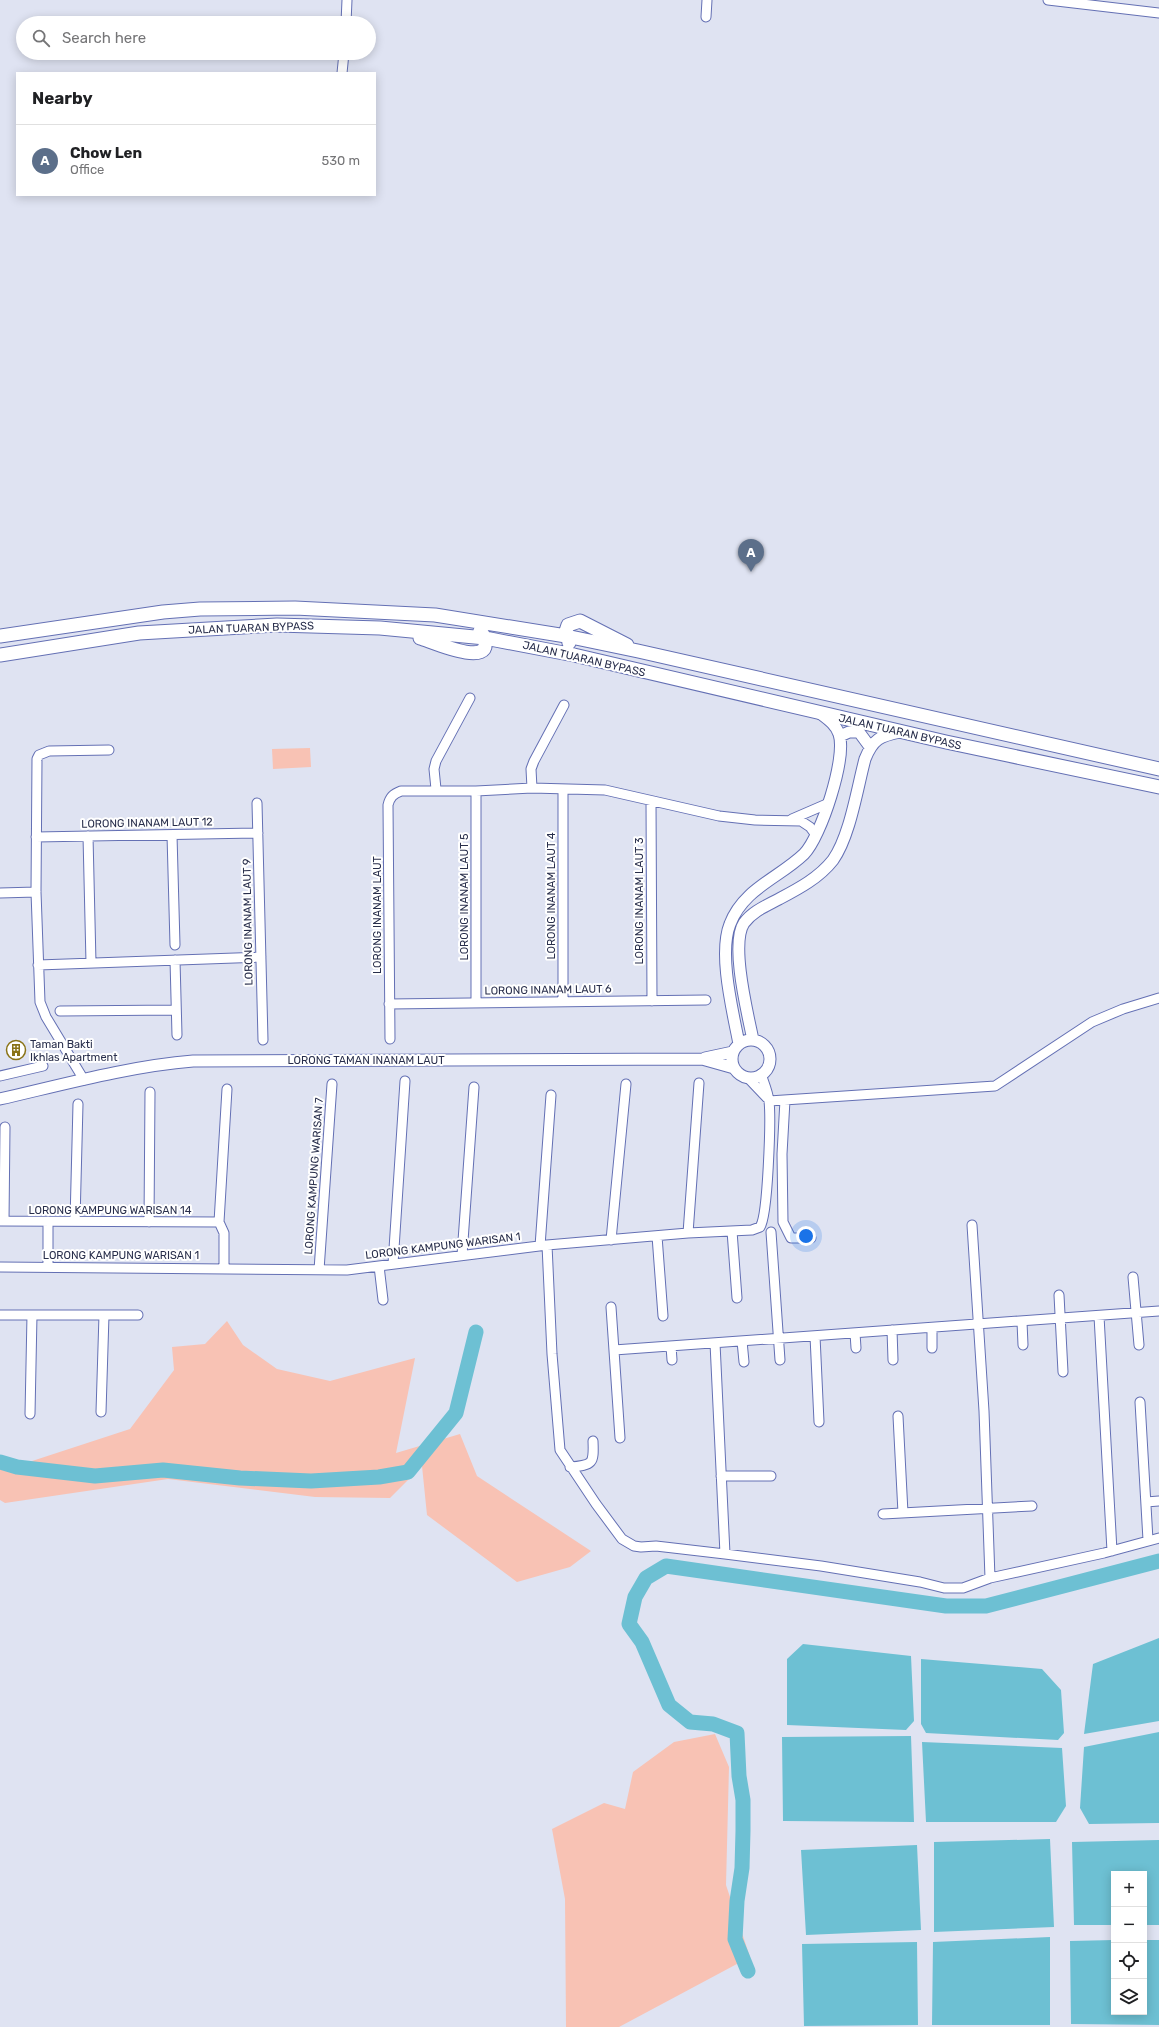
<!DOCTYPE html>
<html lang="en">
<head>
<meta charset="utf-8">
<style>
	body { margin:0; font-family:Rubik,sans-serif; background:#f2f2f2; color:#202124 }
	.controls { position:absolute; right:12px; bottom:12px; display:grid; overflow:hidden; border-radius:0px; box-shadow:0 2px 10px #0003 }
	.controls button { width:36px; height:36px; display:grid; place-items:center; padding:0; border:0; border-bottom:1px solid #e0e0e0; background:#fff; color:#202124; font:20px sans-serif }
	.you { position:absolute; left:806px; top:1236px; width:14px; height:14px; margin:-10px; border:3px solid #fff; border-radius:50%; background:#1a73e8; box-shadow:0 0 0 6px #1a73e833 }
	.badge { display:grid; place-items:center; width:26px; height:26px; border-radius:50%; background:#8a7316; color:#fff; font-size:13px; font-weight:700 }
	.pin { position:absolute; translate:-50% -33px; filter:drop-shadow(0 1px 2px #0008) }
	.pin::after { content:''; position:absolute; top:21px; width:14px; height:12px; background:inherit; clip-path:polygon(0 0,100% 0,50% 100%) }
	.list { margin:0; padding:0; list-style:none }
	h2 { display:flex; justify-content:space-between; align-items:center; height:52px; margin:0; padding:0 16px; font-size:17px }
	h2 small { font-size:13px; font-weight:400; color:#757577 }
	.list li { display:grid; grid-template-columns:26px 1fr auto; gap:12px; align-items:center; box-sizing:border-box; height:72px; padding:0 16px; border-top:1px solid #e0e0e0 }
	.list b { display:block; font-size:15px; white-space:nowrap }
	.list p { margin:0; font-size:13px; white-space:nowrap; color:#757577 }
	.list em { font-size:13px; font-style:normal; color:#757577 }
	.icon { flex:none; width:22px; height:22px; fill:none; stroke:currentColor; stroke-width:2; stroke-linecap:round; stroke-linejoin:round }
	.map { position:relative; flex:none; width:1159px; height:2027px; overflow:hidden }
	.search { position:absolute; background:#fff; box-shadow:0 2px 10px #0003; left:16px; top:16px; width:360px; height:44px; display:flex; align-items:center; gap:10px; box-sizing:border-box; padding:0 14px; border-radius:22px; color:#757577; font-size:15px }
	.panel { position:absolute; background:#fff; box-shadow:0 2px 10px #0003; left:16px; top:72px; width:360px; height:124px; border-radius:0px }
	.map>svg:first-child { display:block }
	.green { fill:#f8c2b4 }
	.water { fill:#6dc0d3 }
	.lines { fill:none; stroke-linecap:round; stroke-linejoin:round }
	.river { stroke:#6dc0d3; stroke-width:15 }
	.minor-casing { stroke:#6470b4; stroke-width:11 }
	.major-casing { stroke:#6470b4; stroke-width:13 }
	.highway-casing { stroke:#6470b4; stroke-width:15 }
	.minor { stroke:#fff; stroke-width:9 }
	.major { stroke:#fff; stroke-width:11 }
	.highway { stroke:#fff; stroke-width:13 }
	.labels { text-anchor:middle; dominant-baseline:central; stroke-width:4; stroke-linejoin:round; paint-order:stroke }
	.street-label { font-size:11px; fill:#282e4b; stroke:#fff }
	.poi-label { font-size:11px; fill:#282e4b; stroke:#fff; text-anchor:start }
</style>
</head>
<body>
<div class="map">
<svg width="1159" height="2027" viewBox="0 0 1159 2027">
	<rect width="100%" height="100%" fill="#dfe3f2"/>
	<path class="green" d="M310 748 311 767 273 769 272 749Z
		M227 1321 243 1345 277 1369 330 1381 415 1358 396 1453 460 1434 477 1476 591 1551 570 1567 517 1582 427 1515 422 1466 390 1498 315 1497 168 1479 5 1503 0 1500V1468L26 1463 130 1429 174 1370 172 1347 205 1344Z
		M715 1734 729 1767 726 1885 750 1957 619 2027H566L565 1899 552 1829 604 1803 625 1809 633 1772 674 1742Z"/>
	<path class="water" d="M1159 1638V1721L1084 1734 1093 1664Z
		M803 1644 911 1656 914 1721 906 1730 787 1725V1659Z
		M921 1659 1042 1669 1061 1690 1064 1733 1058 1740 926 1733 921 1724Z
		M1159 1732V1823L1089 1824 1080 1808 1084 1747Z
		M911 1736 914 1822 783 1821 782 1737Z
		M922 1742 1062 1748 1066 1806 1056 1822H926Z
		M1050 1839 1054 1927 934 1932V1842Z
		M1159 1840V1925H1144V1874H1114V1925H1074L1072 1842Z
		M917 1845 921 1930 806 1935 801 1850Z
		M1050 1937V2025H932L933 1942Z
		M1114 1940V2012H1144V1940H1159V2025L1071 2024 1070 1941Z
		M917 1942 918 2025 804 2026 802 1944Z"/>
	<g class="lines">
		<path class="river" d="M0 1462 17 1467 95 1476 163 1470 240 1478 311 1481 379 1477 408 1472 456 1413 476 1332
			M748 1971 735 1939 737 1901 742 1868 743 1831V1800L739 1776 737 1733 713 1724 690 1722 669 1705 642 1642 629 1624 635 1597 646 1578 666 1566 946 1606H986L1159 1561"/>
		<g class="minor-casing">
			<path id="minor" d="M1048 0 1159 13
				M706 17 707 0
				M346 23 347 0
				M342 73 344 53
				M532 788 531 769 534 761 564 705
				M436 789 434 769 436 761 470 698
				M476 791V1003
				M651 801 652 1001
				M257 803 263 1040
				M792 819 829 803
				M172 835 175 945
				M88 836 91 963
				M36 837 258 833
				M0 893 36 892
				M175 960 177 1035
				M38 965 261 957
				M563 1002V789
				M389 1004 706 1000
				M60 1011 176 1010
				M390 1039 388 805C390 797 393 794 401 791H476L532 788 605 790 719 816 755 820 801 821 810 827 816 835
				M0 1076 43 1066
				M748 1078 767 1098
				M84 1080 46 1017 40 1002 36 892 37 759 39 755 49 751 109 750
				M785 1100 782 1154 783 1222 791 1238H811
				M769 1101 995 1086 1092 1022 1123 1009 1159 998
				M0 1221 219 1222
				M4 1221 5 1127
				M75 1221 78 1104
				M149 1222 150 1092
				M972 1225 984 1411 990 1578
				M732 1231 737 1298
				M771 1232 780 1360
				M688 1233 699 1083
				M657 1236 663 1316
				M611 1240 626 1084
				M547 1245 552 1354 560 1450 596 1504 622 1539 634 1546 641 1547 656 1546 725 1554 821 1566 920 1582 944 1588H963L990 1578 1104 1553 1159 1538
				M540 1246 551 1095
				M462 1255 474 1087
				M393 1264 405 1081
				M48 1266V1221
				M379 1266 383 1300
				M0 1267 347 1270 547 1245 688 1233 752 1230 760 1227C768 1216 771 1119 769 1101 768 1092 764 1083 761 1074
				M224 1267V1233L219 1222 227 1089
				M319 1270 332 1084
				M1133 1277 1139 1345
				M1059 1295 1063 1372
				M611 1307 620 1438
				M0 1315H138
				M1099 1316 1112 1551
				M1022 1322 1023 1345
				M892 1330 893 1360
				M855 1333 856 1348
				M815 1336 819 1422
				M742 1341 744 1362
				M715 1343 725 1554
				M671 1346 672 1360
				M932 1348V1328
				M614 1350 1159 1311
				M1140 1402 1148 1540
				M101 1412 104 1315
				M30 1414 32 1315
				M898 1416 903 1513
				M570 1467C593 1465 594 1464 593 1441
				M721 1476H771
				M1146 1502 1159 1501
				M883 1514 1032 1506"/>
		</g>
		<g class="major-casing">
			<path id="major" d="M840 736 849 732H859L870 747
				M753 1040C748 1015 730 944 744 923 753 911 766 906 779 899 798 889 819 878 833 860 850 836 857 789 865 759 873 739 880 736 900 732
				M732 1059a19 19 0 1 1 38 0a19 19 0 1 1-38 0Z
				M739 1044C733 1012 718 954 730 924 743 889 779 878 804 854 821 837 847 757 839 734 836 725 829 720 821 714
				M705 1058 733 1052
				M0 1099C61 1085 130 1066 193 1061L702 1059 734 1068"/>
		</g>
		<g class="highway-casing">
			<path id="highway" d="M0 636 163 612 200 609 295 608 435 615 566 636 638 651 1159 769
				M420 638C431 641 489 667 485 642 485 637 484 635 480 631
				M569 643 566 631 568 625 580 621 627 645
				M0 655 139 633 277 625 380 628 485 638 574 655 946 742 1159 787"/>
		</g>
		<use href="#minor" class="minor"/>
		<use href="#major" class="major"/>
		<use href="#highway" class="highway"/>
	</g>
	<defs>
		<g id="building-ring" transform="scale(1)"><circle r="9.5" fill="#fff" stroke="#8a7316" stroke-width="1.5"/><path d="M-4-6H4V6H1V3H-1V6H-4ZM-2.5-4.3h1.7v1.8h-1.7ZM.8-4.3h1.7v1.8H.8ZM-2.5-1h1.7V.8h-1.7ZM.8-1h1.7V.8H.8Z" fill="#8a7316"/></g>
	</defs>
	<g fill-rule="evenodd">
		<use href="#building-ring" x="16" y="1050"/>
	</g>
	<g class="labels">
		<g class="street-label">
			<text transform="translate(251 628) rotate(-2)">JALAN TUARAN BYPASS</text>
			<text transform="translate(584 659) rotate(13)">JALAN TUARAN BYPASS</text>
			<text transform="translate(900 732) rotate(13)">JALAN TUARAN BYPASS</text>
			<text transform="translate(147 823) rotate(-1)">LORONG INANAM LAUT 12</text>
			<text transform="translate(551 896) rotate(-90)">LORONG INANAM LAUT 4</text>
			<text transform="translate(464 897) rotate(-90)">LORONG INANAM LAUT 5</text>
			<text transform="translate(639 901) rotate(-90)">LORONG INANAM LAUT 3</text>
			<text transform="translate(377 915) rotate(-90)">LORONG INANAM LAUT</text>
			<text transform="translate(248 922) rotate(-91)">LORONG INANAM LAUT 9</text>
			<text transform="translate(548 990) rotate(-1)">LORONG INANAM LAUT 6</text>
			<text x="366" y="1060">LORONG TAMAN INANAM LAUT</text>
			<text transform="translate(314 1176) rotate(-86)">LORONG KAMPUNG WARISAN 7</text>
			<text x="110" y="1210">LORONG KAMPUNG WARISAN 14</text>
			<text transform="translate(443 1246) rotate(-7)">LORONG KAMPUNG WARISAN 1</text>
			<text x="121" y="1255">LORONG KAMPUNG WARISAN 1</text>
		</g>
		<g class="poi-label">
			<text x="30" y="1044">Taman Bakti<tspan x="30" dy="13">Ikhlas Apartment</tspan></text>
		</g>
	</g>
</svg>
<div class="controls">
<button>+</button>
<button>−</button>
<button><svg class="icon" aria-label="locate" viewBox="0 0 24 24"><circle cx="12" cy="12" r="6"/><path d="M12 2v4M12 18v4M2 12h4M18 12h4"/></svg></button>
<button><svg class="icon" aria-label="layers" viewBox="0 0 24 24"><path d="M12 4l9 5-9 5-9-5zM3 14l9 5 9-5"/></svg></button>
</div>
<div class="you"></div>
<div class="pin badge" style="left:751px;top:572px;background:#5c6f8a">A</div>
<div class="search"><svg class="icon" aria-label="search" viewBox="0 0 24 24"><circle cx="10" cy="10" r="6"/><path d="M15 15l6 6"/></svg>Search here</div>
<section class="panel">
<h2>Nearby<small></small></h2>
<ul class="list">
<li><span class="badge" style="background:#5c6f8a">A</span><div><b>Chow Len</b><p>Office</p></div><em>530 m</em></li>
</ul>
</section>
</div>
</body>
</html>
